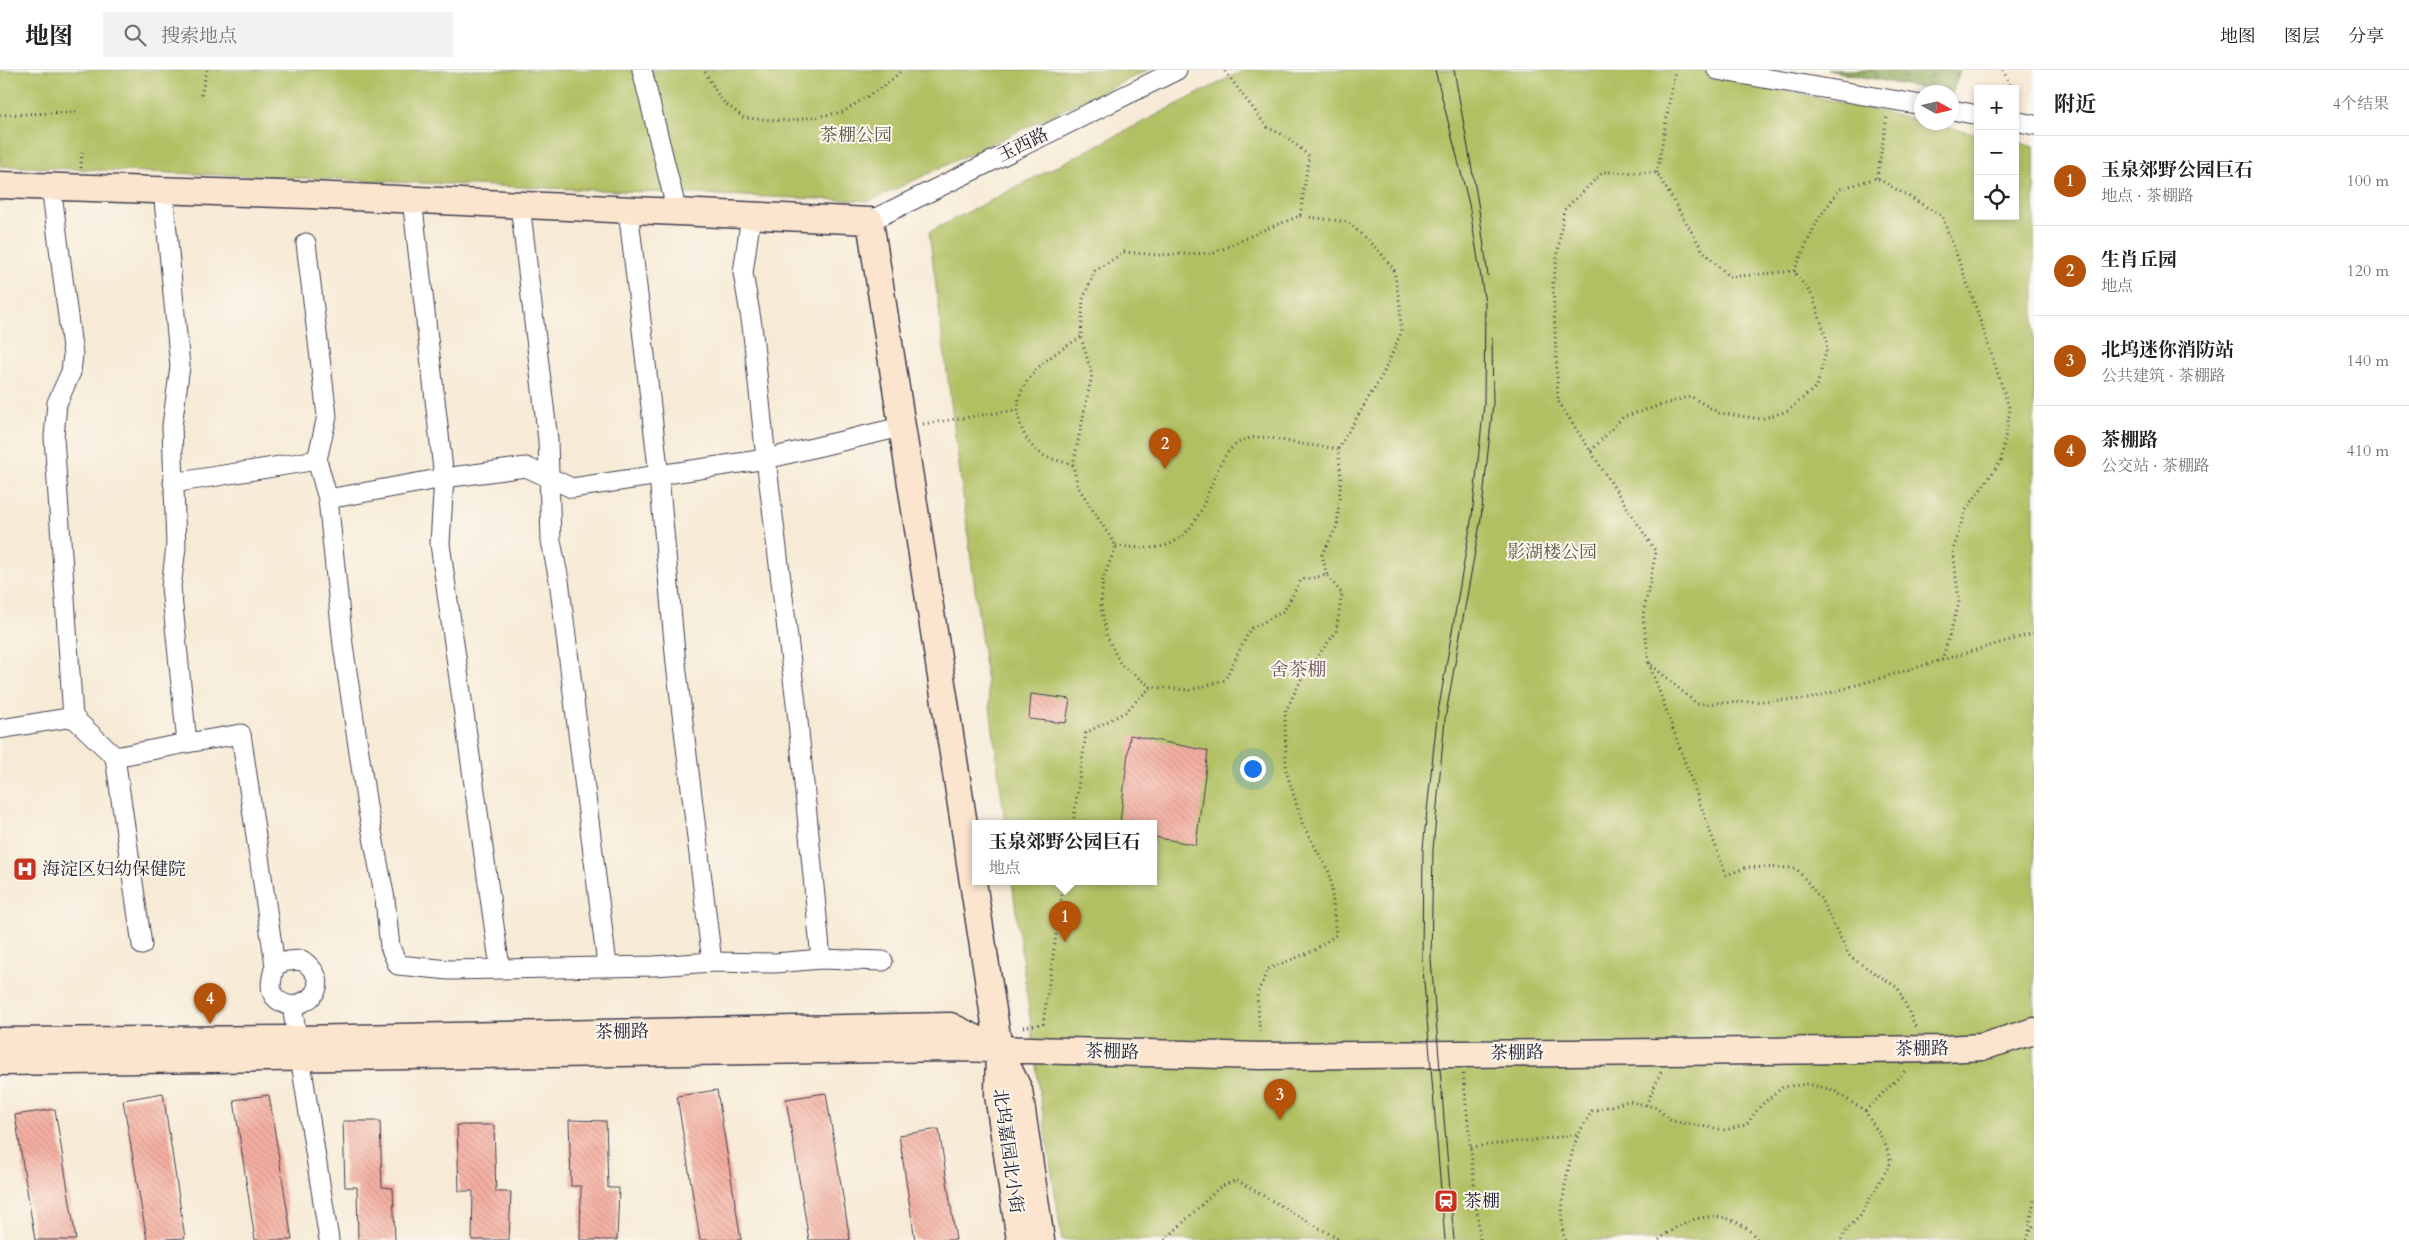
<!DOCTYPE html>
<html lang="zh">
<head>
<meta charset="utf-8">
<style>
	body { margin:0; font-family:Cardo,"Noto Serif SC",serif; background:#f2f2f2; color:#202124 }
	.controls { position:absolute; right:15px; top:15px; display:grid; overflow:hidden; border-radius:0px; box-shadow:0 2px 8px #0003 }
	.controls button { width:45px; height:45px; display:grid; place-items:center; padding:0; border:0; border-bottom:1px solid #e0e0e0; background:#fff; color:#202124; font:25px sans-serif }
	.compass { position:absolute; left:1914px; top:15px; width:45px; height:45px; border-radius:50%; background:#fff; box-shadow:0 2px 8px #0003; rotate:98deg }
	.you { position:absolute; left:1252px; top:698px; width:18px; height:18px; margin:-12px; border:4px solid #fff; border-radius:50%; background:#1a73e8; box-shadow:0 0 0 8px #1a73e833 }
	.badge { display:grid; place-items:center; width:32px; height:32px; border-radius:50%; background:#b45309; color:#fff; font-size:16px; font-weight:700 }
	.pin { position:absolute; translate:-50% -41px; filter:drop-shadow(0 1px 2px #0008) }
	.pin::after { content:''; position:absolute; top:26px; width:18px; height:15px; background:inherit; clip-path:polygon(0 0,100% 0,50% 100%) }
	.popup { position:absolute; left:972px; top:750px; width:185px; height:65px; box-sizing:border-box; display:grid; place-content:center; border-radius:0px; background:#fff; filter:drop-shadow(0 1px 4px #0005); font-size:16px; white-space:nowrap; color:#757577 }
	.popup b { font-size:19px; color:#202124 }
	.popup::after { content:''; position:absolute; left:50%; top:100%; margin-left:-10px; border:10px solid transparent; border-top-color:#fff }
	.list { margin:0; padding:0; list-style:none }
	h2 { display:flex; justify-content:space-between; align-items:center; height:65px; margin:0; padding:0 20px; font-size:21px }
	h2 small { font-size:16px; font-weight:400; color:#757577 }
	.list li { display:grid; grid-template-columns:32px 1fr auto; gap:15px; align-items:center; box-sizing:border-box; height:90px; padding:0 20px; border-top:1px solid #e0e0e0 }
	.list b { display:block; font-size:19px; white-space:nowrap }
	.list p { margin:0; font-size:16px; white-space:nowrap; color:#757577 }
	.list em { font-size:16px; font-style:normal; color:#757577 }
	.icon { flex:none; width:28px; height:28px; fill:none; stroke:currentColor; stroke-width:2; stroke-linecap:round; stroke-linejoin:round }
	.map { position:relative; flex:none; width:2034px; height:1170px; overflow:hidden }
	header { display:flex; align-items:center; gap:30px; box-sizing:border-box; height:70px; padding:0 25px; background:#fff; border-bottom:1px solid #e0e0e0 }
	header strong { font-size:24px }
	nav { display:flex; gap:28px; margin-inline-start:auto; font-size:18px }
	.search { width:350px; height:45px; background:#f2f2f2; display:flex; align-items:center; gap:12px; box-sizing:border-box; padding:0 18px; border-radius:0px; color:#757577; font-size:19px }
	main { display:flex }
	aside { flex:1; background:#fff }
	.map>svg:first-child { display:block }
	.forest { fill:url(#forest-firs); stroke:#57644a }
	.park { fill:#b1c062; stroke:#6a714e }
	.building { fill:url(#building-back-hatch) }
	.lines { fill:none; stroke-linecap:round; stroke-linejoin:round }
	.street-casing { stroke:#424052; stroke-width:21 }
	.secondary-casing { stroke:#424052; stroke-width:29 }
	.path { stroke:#424052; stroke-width:3; stroke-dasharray:1 4; stroke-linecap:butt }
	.street { stroke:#fff; stroke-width:19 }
	.secondary { stroke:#fbe5cf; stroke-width:26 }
	.tram { stroke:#22223b; stroke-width:1 }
	.labels { text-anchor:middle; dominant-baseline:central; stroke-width:4; stroke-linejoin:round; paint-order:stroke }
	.park-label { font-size:18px; fill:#545949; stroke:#fbf7ec }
	.street-label { font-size:18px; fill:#22223b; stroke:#fbf7ec }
	.poi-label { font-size:18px; fill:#22223b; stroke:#fbf7ec; text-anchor:start }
	.neighbourhood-label { font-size:19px; fill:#6c535f; stroke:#fbf7ec }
</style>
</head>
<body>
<header>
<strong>地图</strong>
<div class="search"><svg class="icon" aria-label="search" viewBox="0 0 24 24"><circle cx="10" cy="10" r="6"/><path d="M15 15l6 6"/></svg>搜索地点</div>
<nav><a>地图</a><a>图层</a><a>分享</a></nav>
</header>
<main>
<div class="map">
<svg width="2034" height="1170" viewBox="0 0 2034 1170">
	<defs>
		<pattern id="forest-firs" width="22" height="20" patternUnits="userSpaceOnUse" patternTransform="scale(1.25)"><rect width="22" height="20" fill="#8ca658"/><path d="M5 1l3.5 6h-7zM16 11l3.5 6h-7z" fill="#72874a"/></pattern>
		<pattern id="building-back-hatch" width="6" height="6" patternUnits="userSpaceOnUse" patternTransform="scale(1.25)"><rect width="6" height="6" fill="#f4afa2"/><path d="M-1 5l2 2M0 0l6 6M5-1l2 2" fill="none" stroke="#d1968c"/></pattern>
	</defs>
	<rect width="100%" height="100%" fill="#fbf7ec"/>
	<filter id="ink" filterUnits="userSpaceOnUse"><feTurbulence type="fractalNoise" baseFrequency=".02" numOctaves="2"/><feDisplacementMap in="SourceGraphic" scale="10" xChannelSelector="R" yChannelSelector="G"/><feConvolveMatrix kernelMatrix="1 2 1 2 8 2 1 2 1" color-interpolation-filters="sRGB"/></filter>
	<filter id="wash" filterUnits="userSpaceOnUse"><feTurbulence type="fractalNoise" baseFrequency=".0096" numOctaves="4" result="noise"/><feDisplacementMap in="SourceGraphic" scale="20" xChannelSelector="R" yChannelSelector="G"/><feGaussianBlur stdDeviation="1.12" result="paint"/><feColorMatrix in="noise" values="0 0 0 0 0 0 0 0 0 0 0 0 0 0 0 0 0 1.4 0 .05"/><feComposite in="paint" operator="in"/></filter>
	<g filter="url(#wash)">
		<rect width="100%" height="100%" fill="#f7ead6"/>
		<path class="forest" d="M1827 0H1960L1952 24Z"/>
		<path class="park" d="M0 0H1148L870 131 0 96Z
			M1244 0H1698L1978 64V146H2015V72L2034 77V1170H1062L1040 1025 1012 811H1154V753H1005L929 162Z"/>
		<g id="blocks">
			<path class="building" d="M1031 624 1070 629 1066 653 1029 649Z
				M1130 665 1208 681 1196 775 1154 767V753H1120Z
				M717 1020 741 1170H700L677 1026Z
				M163 1023 185 1168 147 1170 123 1030Z
				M826 1023 850 1170H809L786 1029Z
				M269 1025 292 1170H255L234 1030Z
				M55 1039 76 1170H35L15 1045Z
				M569 1050 606 1051 608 1118H619L617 1170H580L581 1116H571Z
				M343 1051H380L382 1117 393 1118 395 1170H358L357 1117H345Z
				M457 1055H494L496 1122H511L509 1170H472L473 1121H459Z
				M939 1059 956 1170H915L899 1065Z"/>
		</g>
	</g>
	<g filter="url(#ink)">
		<use href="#blocks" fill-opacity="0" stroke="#424052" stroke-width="1"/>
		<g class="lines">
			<g class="street-casing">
				<path id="street" d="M642 0 677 142
					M1717 0 1922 35
					M1952 40 1978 45
					M2015 51 2034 55
					M51 116 73 285 71 302 57 333 54 367 73 647 115 687 142 875
					M520 134 548 370 551 471 559 510 607 895
					M628 139 659 406 676 594 712 892
					M751 145 743 203 752 255 766 389 797 641 821 889
					M870 151 1177 0
					M306 173 327 346 317 390 328 429 343 575 367 736 385 829 390 877 398 895 449 900 654 896 712 892 775 893 821 889 883 891
					M173 413 317 390
					M328 429 444 408 412 129
					M0 659 73 647
					M187 673 241 664 275 895C269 917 267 930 292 936L329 1170
					M115 687 187 673 171 517 176 477 172 356 180 296 163 120
					M275 895 288 891 302 890C327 908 321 929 292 936
					M500 898 440 474 444 408 526 397 572 418 766 389 901 357"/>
			</g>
			<g class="secondary-casing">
				<path id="secondary" d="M0 115 310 125 870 151 999 979 998 1025 1020 1170
					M0 971 298 969 950 956 991 976
					M1000 982 1019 1020 1041 1170
					M0 992 953 978 1262 986 1945 979 1982 977 2034 961"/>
			</g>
			<path class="path" d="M2003 0 2012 19
				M705 2 721 30 744 48 790 51 843 42 887 14 902 0
				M201 25 207 0
				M2015 25 2019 33
				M0 45 76 42
				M81 98 82 81
				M1657 103 1675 0
				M1877 108 1887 47
				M1300 146 1348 152 1380 182 1394 200 1400 236 1401 263 1383 304 1338 379
				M923 354 1016 340
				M1591 381 1623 347 1690 326 1719 343 1761 349 1788 341 1817 316 1828 274 1813 227 1794 201
				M1073 395C1064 391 1049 390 1041 384 1030 376 1023 365 1020 353 1008 312 1051 285 1081 267
				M1116 476C1133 477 1156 481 1172 473 1216 450 1206 377 1251 368 1266 365 1282 371 1296 373 1310 376 1324 376 1338 379L1341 408 1337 456 1322 485 1327 505
				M1942 590 1959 533 1953 480 1966 440 2001 391 2010 340 1972 226 1942 146 1877 108 1840 119 1818 149 1794 201 1729 207 1703 181 1657 103 1603 102 1564 140 1553 214 1558 331 1656 482 1643 545 1649 593 1697 634 1809 629 2034 563
				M1649 593 1726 805 1748 797 1796 798 1821 829 1850 887 1898 918 1916 958
				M1151 617 1121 595 1107 566 1101 537 1103 509 1116 476 1078 417 1073 395 1092 305 1081 267 1083 229 1095 201 1124 182 1158 185 1214 183 1266 159 1300 146 1309 86 1287 67 1267 57 1224 0
				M1073 753 1086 663 1125 642 1151 617 1190 620 1225 610 1250 559 1284 541 1301 510 1327 505 1342 524 1336 562 1304 604 1285 642 1286 700 1303 755 1330 804 1336 865 1313 881 1268 899 1257 924 1260 965
				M1023 957 1043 954 1064 811
				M1463 1004 1480 1170
				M1646 1035 1661 1002
				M1865 1041 1905 1001
				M1471 1077 1577 1065
				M2029 1161 2034 1130
				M1165 1170 1220 1117 1236 1110 1340 1170
				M1566 1170C1555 1154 1569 1086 1577 1068 1580 1059 1587 1050 1592 1041L1629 1031 1657 1038 1671 1051 1725 1060 1746 1055 1761 1035 1783 1017 1808 1014 1833 1020 1865 1041 1885 1073 1891 1092 1860 1146 1845 1162 1841 1170
				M1659 1170C1689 1143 1730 1135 1758 1170
				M2026 1170 2034 1154"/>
			<use href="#street" class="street"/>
			<use href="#secondary" class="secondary"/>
			<path class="tram" d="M1435 0 1469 134 1485 233 1484 334 1472 446 1437 648 1423 778 1422 887 1445 1170
				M1454 0 1478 133 1488 206
				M1454 1170 1431 889 1433 780 1445 649 1481 448 1493 334 1492 268"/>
		</g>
	</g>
	<defs>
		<g id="hospital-square" transform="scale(1.25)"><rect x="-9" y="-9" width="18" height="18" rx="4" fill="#c8321e" stroke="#fbf7ec"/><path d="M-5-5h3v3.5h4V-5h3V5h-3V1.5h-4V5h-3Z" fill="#fff"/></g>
		<g id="station-square" transform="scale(1.25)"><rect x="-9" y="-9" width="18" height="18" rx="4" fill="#c8321e" stroke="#fbf7ec"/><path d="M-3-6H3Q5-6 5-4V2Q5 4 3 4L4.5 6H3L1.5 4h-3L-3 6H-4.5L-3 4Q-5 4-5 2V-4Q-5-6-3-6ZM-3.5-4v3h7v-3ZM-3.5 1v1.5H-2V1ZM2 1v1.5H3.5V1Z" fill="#fff"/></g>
	</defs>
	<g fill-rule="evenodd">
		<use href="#hospital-square" x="25" y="799"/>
		<use href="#station-square" x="1446" y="1131"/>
	</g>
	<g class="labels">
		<g class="park-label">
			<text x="856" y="65">茶棚公园</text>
			<text x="1552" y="482">影湖楼公园</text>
		</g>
		<g class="street-label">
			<text transform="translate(1023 75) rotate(-26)">玉西路</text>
			<text transform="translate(622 962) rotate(-1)">茶棚路</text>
			<text transform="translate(1922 979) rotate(-1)">茶棚路</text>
			<text transform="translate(1112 982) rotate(1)">茶棚路</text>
			<text transform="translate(1517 983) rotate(-1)">茶棚路</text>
			<text transform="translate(1008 1081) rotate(82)">北坞嘉园北小街</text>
		</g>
		<g class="poi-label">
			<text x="42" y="799">海淀区妇幼保健院</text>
			<text x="1464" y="1131">茶棚</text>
		</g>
		<g class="neighbourhood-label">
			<text x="1298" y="600">舍茶棚</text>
		</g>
	</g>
</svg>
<div class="controls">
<button>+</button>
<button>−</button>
<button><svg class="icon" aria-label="locate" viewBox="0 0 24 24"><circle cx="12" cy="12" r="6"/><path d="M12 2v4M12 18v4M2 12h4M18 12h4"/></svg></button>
</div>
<svg class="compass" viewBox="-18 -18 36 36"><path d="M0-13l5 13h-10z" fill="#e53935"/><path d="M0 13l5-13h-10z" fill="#757577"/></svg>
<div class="you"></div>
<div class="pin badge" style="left:1065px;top:872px">1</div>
<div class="popup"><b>玉泉郊野公园巨石</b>地点</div>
<div class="pin badge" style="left:1165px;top:399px">2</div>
<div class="pin badge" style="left:1280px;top:1050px">3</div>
<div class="pin badge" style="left:210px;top:954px">4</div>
</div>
<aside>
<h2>附近<small>4个结果</small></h2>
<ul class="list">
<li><span class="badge">1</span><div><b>玉泉郊野公园巨石</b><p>地点 · 茶棚路</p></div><em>100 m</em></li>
<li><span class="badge">2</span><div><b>生肖丘园</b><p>地点</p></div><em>120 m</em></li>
<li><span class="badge">3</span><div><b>北坞迷你消防站</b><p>公共建筑 · 茶棚路</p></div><em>140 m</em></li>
<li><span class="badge">4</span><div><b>茶棚路</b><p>公交站 · 茶棚路</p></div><em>410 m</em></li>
</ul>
</aside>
</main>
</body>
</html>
